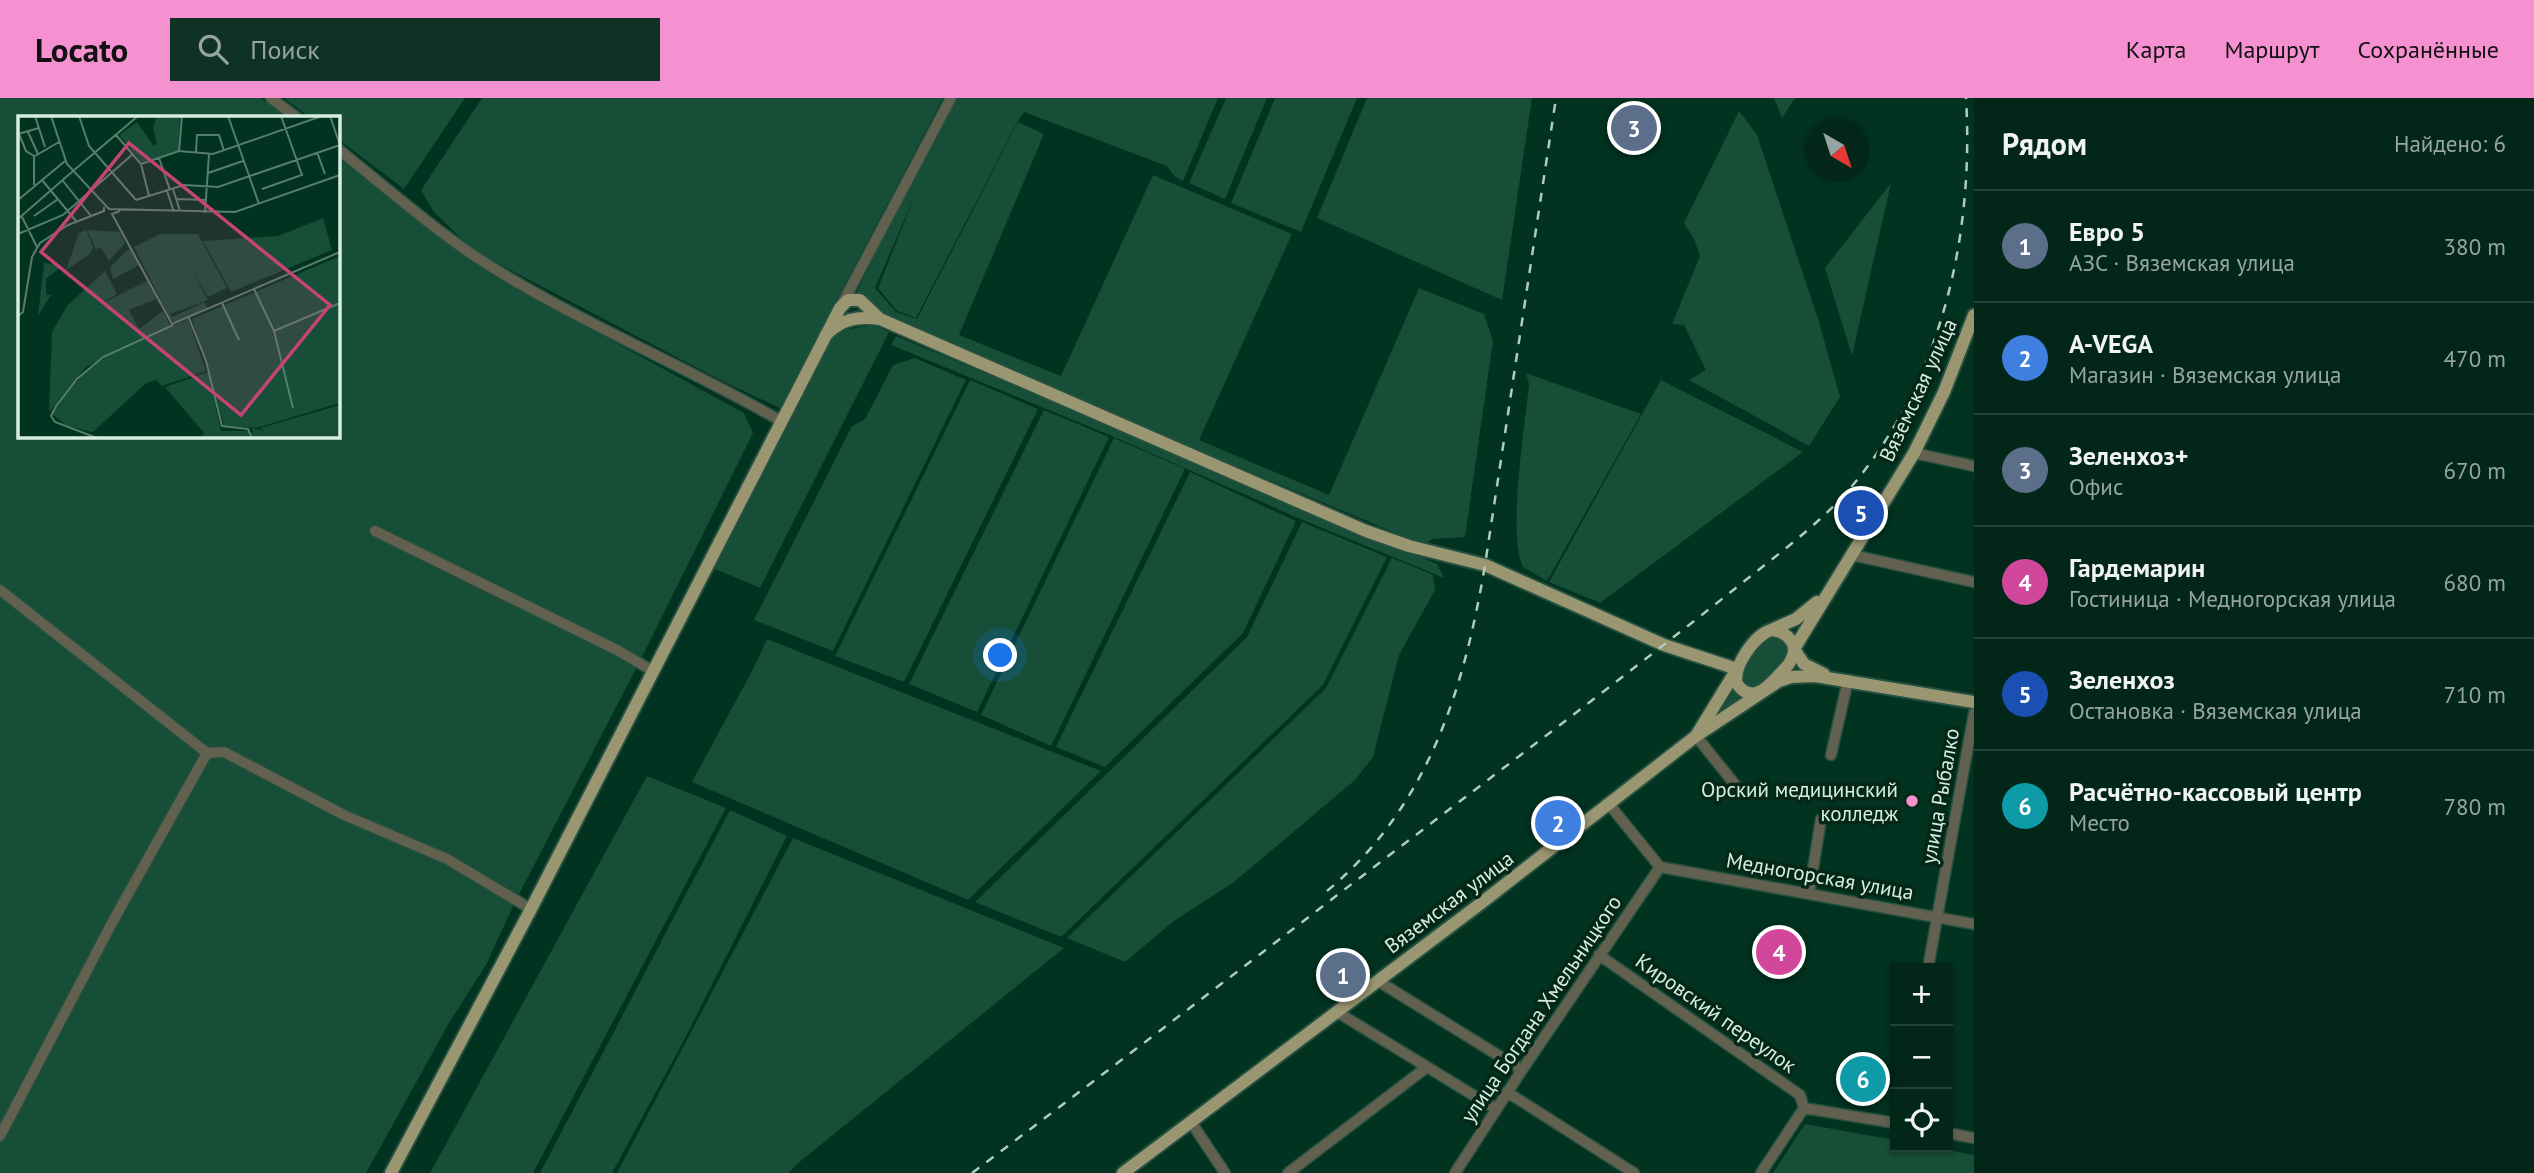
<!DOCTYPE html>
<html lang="ru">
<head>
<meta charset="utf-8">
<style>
	body { margin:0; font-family:"PT Sans",sans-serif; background:#103225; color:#f1f3f6 }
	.controls { position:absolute; right:21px; bottom:21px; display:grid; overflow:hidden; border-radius:0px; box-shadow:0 2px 5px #0004 }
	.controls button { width:63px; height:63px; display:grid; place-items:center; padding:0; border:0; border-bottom:2px solid #234337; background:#022618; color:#f1f3f6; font:35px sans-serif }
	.compass { position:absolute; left:1806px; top:21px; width:63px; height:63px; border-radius:50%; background:#022618; box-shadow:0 2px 5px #0004; rotate:141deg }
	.you { position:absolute; left:1001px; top:558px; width:24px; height:24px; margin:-18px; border:5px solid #fff; border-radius:50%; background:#1a73e8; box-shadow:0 0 0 10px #1a73e833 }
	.badge { display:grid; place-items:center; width:46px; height:46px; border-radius:50%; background:#f590d1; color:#fff; font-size:23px; font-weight:700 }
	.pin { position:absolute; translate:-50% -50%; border:4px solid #fff; box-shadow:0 2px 7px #0006 }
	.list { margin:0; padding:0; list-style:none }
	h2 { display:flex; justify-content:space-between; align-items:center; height:91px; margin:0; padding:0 28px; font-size:30px }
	h2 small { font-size:23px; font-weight:400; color:#96a5a2 }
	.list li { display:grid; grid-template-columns:46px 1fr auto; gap:21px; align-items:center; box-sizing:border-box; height:112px; padding:0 28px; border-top:2px solid #234337 }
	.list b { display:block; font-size:26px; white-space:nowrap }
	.list p { margin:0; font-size:23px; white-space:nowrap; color:#96a5a2 }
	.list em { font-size:23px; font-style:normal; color:#96a5a2 }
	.icon { flex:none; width:38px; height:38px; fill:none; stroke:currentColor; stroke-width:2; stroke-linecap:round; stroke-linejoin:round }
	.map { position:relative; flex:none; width:1974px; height:1075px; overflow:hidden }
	header { display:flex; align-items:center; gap:42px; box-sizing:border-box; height:98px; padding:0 35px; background:#f590d1; color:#111 }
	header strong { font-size:33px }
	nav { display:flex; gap:38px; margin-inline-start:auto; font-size:24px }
	.search { width:490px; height:63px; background:#103225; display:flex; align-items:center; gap:18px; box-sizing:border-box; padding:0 24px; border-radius:0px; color:#96a5a2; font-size:26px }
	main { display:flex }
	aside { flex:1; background:#022618 }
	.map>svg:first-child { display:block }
	.green { fill:#164e37 }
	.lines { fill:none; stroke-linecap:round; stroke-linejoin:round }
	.minor-casing { stroke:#24503f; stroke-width:13 }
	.major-casing { stroke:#24503f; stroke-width:16 }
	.minor { stroke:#62604f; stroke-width:10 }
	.major { stroke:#9b9672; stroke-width:12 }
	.rail { stroke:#b0ccbe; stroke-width:2.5; stroke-dasharray:9 9; stroke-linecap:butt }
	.poi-dot { fill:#f590d1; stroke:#042718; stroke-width:2.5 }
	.labels { text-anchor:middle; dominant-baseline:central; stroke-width:7; stroke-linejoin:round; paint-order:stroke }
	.street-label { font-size:21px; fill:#d7eee1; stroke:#042718 }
	.poi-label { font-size:21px; fill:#d7eee1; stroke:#042718; text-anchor:end }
	.inset-road { fill:none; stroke:#577d6d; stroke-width:2 }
	.view { fill:#c64376; fill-opacity:0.15; stroke:#c64376; stroke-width:3.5 }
	.inset-edge { fill:none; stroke:#d7eee1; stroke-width:3.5 }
</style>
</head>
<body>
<header>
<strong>Locato</strong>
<div class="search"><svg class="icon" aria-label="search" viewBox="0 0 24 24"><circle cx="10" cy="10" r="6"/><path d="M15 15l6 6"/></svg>Поиск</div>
<nav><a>Карта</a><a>Маршрут</a><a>Сохранённые</a></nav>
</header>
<main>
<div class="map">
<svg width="1974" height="1075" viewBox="0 0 1974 1075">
	<rect width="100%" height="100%" fill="#023220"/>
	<path class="green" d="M0 0H261L286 19H19V338H338V59L471 163 492 177 744 315 753 335 640 563 515 804 486 867 449 925 366 1075H0Z
		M284 0H465L404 91 338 41V19H309Z
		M482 0H943L780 310 720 282 474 153 433 113 421 92Z
		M955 0H1218L1183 83 1175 79 1167 68 1024 14 1018 23 916 220 897 213 878 190 916 95 875 190 896 214 917 221 1018 24 1044 36 959 237 1061 278 1153 77 1292 136 1199 342 1329 397 1419 190 1484 216 1493 243 1465 439 1432 441 1424 447 880 218 857 193 908 89 912 91 909 88Z
		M1226 0H1267L1225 101 1189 85Z
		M1275 0H1357L1301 134 1231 105Z
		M1367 0H1532L1502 202 1317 120Z
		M1774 0H1795L1782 20Z
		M1739 13 1757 37 1819 224 1840 299 1809 348 1689 282 1706 272 1684 227 1672 226 1700 158 1694 141 1684 125Z
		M1891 85 1852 258 1825 170Z
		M874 227 889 234 760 490 713 470 832 234Z
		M896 238 1437 466 1444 480 1298 420 1112 338 891 247Z
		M915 260 966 282 833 553 754 522 852 328 865 321 893 267Z
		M1526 275 1641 316 1547 483 1523 469C1507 437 1525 327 1529 286Z
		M970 282 1038 311 904 584 835 558Z
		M1661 282 1803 354 1600 505 1549 484Z
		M1044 312 1109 339 977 614 909 586Z
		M1114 340 1185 371 1051 648 981 617Z
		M1190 374 1296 423 1243 535 1105 669 1056 649Z
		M1302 424 1387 459 1323 587 1061 839 975 804 1247 539Z
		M1392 460 1433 477 1435 492 1399 557 1373 659 1355 682 1234 784 1174 823 1125 864 1067 840 1326 590Z
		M1769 538C1813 537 1770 584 1753 592L1742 585 1741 574 1761 544Z
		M767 541 1101 673 968 802 692 684 753 571Z
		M1734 590 1746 599 1723 614 1720 611Z
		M647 678 726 710 533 1075H430Z
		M730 712 787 738 683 944 612 1075H540Z
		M793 740 1064 850 797 1066 788 1075H617Z
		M1805 1026 1895 1042V1049H1932L1974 1057V1075H1773Z"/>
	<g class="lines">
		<g class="minor-casing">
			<path id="minor" d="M271 0 296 19
				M338 51C392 94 444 141 503 176 593 230 690 271 781 323
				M842 206 951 0
				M1914 355 1974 368
				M375 433 617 552 653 573
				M1852 457 1974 484
				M0 492 207 655 224 654 344 717 447 761 531 811
				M1696 638 1737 689
				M1831 657 1848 582
				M1608 705 1660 769
				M1660 769 1974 826
				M1809 796 1821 721
				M1599 857 1800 997 1804 1010
				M1928 870 1974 615
				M1378 883 1522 972
				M1337 914 1496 1011
				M1507 994 1634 1075
				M1191 1024 1225 1075
				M1948 1035 1974 1040
				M0 1038 113 823 207 655
				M1288 1075 1427 969
				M1455 1075 1522 972 1660 769
				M1761 1075 1804 1010 1895 1025"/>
		</g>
		<g class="major-casing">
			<path id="major" d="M825 238C841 221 857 218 880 221L1366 433 1409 448 1485 467 1664 547 1737 571 1696 638
				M1771 532C1787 533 1800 547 1791 562 1788 569 1781 574 1777 579 1765 592 1751 605 1737 586 1732 569 1755 537 1771 532Z
				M1771 532 1796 521 1817 504
				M1824 576 1804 566 1794 551 1914 355 1944 294 1974 217
				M391 1075 531 811 840 210 848 202H860L880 221
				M1123 1075 1476 809 1696 638 1779 583 1791 579 1815 578 1974 604"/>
		</g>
		<use href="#minor" class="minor"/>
		<use href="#major" class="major"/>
		<path class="rail" d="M1327 793C1428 709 1464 592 1485 467L1556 0
			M972 1075C1169 927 1364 776 1560 627 1621 580 1682 533 1742 485 1782 453 1825 422 1857 382 1943 276 1974 135 1966 0"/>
	</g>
	<circle class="poi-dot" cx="1912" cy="703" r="7"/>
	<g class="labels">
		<g class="street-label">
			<text transform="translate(1918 292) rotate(-65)">Вяземская улица</text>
			<text transform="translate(1940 698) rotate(-80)">улица Рыбалко</text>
			<text transform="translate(1820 778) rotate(10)">Медногорская улица</text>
			<text transform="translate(1449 804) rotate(-37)">Вяземская улица</text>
			<text transform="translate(1541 911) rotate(-56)">улица Богдана Хмельницкого</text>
			<text transform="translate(1716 915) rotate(35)">Кировский переулок</text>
		</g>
		<g class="poi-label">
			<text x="1898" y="691">Орский медицинский<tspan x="1898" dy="24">колледж</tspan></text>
		</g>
	</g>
	<g transform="translate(18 18)">
		<rect width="322" height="322" fill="#023220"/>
		<path d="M139 0 162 2 160 35 124 46 101 19 119 6 135 29 139 28 135 12ZM305 102 314 134 213 176 185 125 260 120ZM68 114 75 131 72 138 48 154 61 117ZM69 114 102 116 107 127 91 145 83 132 78 133ZM180 118 209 172 190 181 174 154 190 184 152 198 154 201 186 186 190 192 158 206 153 204 116 131 142 118ZM111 133 115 136 152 209 106 230 170 203 188 255 144 270 138 264 127 268 75 316 49 310 34 298 44 281 73 251 104 230 67 252 31 296 34 216 49 190 87 155 99 178 77 191 129 165 121 149 95 163 92 151ZM138 183 145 195 121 213 111 194ZM322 140V287L238 312 206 309 174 203ZM26 147 44 150 28 163V179H33L20 200ZM190 256 203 315H231L232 322H182L186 317 147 271ZM322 289V322H235L234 312 246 315 242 312Z" fill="#164e37" fill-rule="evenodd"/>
		<path class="inset-road" d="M17 0 27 31M33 0 49 48 91 93 217 96 322 59M61 0 71 30 118 84M167 0H199M175 0H197M210 0 241 88M312 0 322 29M10 16 20 38M0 18 21 12M1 18 8 35 16 40V69M98 19 123 48 161 35 195 38 304 0M161 35 164 0M299 36 307 58M178 37 179 19H201L206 35M17 40 41 26M141 42 152 74M123 48 131 80M55 55 120 0M190 57 225 45M24 64 58 105M45 65 73 100M155 73 162 95M244 73 284 59 263 0M149 75 156 96M158 83 188 84M0 84 47 45M118 84 166 69 200 71 322 29M102 95 94 98 154 208 322 136M187 97 191 38M16 100 40 83M4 101 19 131M0 103 55 55M0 118 45 99 115 38M236 173 256 215 275 292M204 187 221 224M0 200 5 196 14 141 22 127 50 109 86 95V91M171 202 188 245 204 310 230 313 234 322M256 215 322 187M79 322 37 306 33 300 38 290 59 263 85 241 155 209"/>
		<path class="view" d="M111 27 312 189 223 299 23 136Z"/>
		<rect width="322" height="322" class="inset-edge"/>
	</g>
</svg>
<div class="controls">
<button>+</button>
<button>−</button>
<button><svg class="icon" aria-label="locate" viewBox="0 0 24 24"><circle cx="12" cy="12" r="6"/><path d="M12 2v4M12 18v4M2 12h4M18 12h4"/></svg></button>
</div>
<svg class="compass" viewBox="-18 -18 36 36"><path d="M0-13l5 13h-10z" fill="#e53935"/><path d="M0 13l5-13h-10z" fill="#96a5a2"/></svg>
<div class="you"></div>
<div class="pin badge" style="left:1343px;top:877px;background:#5c6f8a">1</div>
<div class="pin badge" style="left:1558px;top:725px;background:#3f7fe0">2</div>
<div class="pin badge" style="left:1634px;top:30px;background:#5c6f8a">3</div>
<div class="pin badge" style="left:1779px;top:854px;background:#d1479c">4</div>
<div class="pin badge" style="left:1861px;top:415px;background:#1a4fb4">5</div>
<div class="pin badge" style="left:1863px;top:981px;background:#0f9aa8">6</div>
</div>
<aside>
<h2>Рядом<small>Найдено: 6</small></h2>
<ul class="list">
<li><span class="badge" style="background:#5c6f8a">1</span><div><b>Евро 5</b><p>АЗС · Вяземская улица</p></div><em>380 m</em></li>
<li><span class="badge" style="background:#3f7fe0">2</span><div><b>A-VEGA</b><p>Магазин · Вяземская улица</p></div><em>470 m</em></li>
<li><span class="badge" style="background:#5c6f8a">3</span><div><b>Зеленхоз+</b><p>Офис</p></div><em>670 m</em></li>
<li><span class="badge" style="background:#d1479c">4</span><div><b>Гардемарин</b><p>Гостиница · Медногорская улица</p></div><em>680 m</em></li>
<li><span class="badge" style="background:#1a4fb4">5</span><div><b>Зеленхоз</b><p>Остановка · Вяземская улица</p></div><em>710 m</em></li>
<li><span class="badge" style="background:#0f9aa8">6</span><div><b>Расчётно-кассовый центр</b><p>Место</p></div><em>780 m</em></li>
</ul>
</aside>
</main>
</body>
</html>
